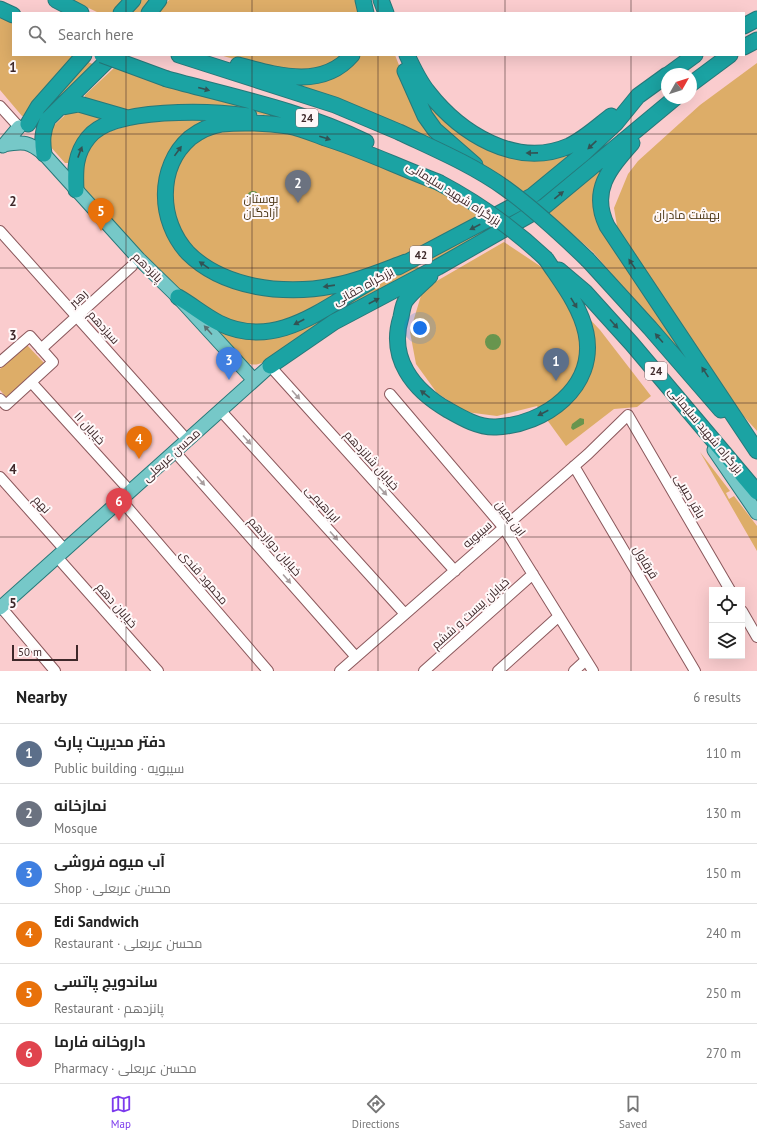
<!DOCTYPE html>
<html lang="en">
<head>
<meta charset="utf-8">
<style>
	body { margin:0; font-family:"PT Sans",Cairo,sans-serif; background:#f6f6f6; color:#222 }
	.controls { position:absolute; right:12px; bottom:12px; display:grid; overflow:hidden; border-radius:0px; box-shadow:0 4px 16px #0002 }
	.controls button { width:36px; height:36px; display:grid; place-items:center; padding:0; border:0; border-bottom:1px solid #e0e0e0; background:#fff; color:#222; font:20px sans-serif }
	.compass { position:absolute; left:661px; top:68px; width:36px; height:36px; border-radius:50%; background:#fff; box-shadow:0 4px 16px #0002; rotate:51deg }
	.scale { position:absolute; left:12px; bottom:10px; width:66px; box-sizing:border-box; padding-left:4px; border:2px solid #3e282a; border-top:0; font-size:11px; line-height:14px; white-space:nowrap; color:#3e282a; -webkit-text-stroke:3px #fff8f9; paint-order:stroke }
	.you { position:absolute; left:420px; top:328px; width:14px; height:14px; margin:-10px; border:3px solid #fff; border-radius:50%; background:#1a73e8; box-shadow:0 0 0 6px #1a73e833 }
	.badge { display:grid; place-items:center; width:26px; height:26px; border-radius:50%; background:#7c3aed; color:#fff; font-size:13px; font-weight:700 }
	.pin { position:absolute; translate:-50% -33px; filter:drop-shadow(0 1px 2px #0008) }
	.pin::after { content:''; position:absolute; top:21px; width:14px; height:12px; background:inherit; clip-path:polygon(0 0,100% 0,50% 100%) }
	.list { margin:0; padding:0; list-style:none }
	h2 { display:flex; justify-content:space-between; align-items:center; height:52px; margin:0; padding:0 16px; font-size:17px }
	h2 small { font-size:13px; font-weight:400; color:#767676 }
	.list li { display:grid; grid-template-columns:26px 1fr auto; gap:12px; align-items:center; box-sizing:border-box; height:60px; padding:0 16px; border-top:1px solid #e0e0e0 }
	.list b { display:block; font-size:15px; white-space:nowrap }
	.list p { margin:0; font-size:13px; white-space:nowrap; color:#767676 }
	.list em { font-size:13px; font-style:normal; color:#767676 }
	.icon { flex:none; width:22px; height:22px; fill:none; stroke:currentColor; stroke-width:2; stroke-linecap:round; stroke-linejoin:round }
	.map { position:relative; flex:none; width:757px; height:671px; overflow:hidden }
	.search { position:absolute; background:#fff; box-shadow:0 4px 16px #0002; left:12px; right:12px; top:12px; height:44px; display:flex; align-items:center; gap:10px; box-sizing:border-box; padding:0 14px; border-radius:0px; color:#767676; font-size:15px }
	.sheet { height:412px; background:#fff }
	nav { display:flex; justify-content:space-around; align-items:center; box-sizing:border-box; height:56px; border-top:1px solid #e0e0e0; background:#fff; font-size:11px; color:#767676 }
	nav a { display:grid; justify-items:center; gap:2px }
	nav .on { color:#7c3aed }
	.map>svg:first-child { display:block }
	.green { fill:#ddad68 }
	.water { fill:#68954e }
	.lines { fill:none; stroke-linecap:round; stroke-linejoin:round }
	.minor-casing { stroke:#8a585c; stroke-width:12 }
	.major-casing { stroke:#277879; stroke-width:15 }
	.highway-casing { stroke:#277879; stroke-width:17 }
	.minor { stroke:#fff; stroke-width:10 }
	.major { stroke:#76c8c8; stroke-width:13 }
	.highway { stroke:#1ba3a3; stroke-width:15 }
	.highway-bridge-casing { stroke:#277879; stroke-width:17; stroke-linecap:butt }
	.highway-bridge { stroke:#1ba3a3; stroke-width:15 }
	.oneway { fill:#325354 }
	.oneway2 { fill:#577071 }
	.oneway3 { fill:#a89e9f }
	.grid { fill:none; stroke:#3e282a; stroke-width:1; stroke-opacity:0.55 }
	.labels { text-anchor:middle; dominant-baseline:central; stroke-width:4; stroke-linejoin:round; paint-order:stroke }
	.shield { fill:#fff8f9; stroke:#786668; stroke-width:1 }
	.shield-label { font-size:11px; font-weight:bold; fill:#3e282a }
	.street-label { font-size:12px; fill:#3e282a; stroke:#fff8f9 }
	.park-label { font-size:12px; fill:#493312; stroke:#fff8f9 }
	.grid-label { font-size:13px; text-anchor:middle; font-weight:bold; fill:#3e282a; stroke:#fff8f9; stroke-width:4; stroke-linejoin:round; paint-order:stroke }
</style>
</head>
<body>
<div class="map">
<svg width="757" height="671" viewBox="0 0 757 671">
	<rect width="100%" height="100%" fill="#faccce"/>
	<path class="green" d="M72 0H127L117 13H99Z
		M141 0H151L140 13H130Z
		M169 0H360L363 13H158Z
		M0 17 13 24V55H80L24 116H22L0 90Z
		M220 55H347L325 71 271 70Z
		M355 55H395L412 98 453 150 231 67 298 81Z
		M88 62 95 65 42 115 44 106Z
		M757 63V431L738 410 619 238 614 208 628 174 638 161 700 105Z
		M114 68 191 91 261 108 287 120 254 113 121 111 85 101V95Z
		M421 87 512 155 604 129 524 194 447 140 434 125Z
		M75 106 115 118 71 163H65L49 145 50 129Z
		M176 117H228L185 137 162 211 221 281 352 284 313 311 266 328 225 320 186 298 130 239 79 182C80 174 79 159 83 152 99 125 148 123 176 117Z
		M274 129 358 153 447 193 485 217 413 253 351 278 292 286 219 272 182 238 169 201 171 174 187 147 211 131Z
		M621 151 596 197 730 413 593 252 546 211Z
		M486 225 497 233 429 267 424 256Z
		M504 242 540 266 600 330 651 396 637 407 614 409 566 446 537 406 497 416 466 412 437 393 416 364 410 332 423 289Z
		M416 261 420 271 275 356C264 362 255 369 244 361L188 305 254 335Z
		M27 345 45 364 7 398 0 390V369Z
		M700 452 730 491 726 493 729 499 734 496 757 526V551Z"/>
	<path class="water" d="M247 197a6 6 0 1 1 12 0a6 6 0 1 1-12 0Z
		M485 342a8 8 0 1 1 16 0a8 8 0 1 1-16 0Z
		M580 418 584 419V424L573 430 571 428 572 424Z"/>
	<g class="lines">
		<g class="minor-casing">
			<path id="minor" d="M0 106 19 127
				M0 231 188 441
				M41 349 132 266
				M0 362 30 336 53 362 6 405 0 399
				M270 366 455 571
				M31 382 130 491
				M390 394 504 528 593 671
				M221 411 405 614
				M175 452 356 657
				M574 466 695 671
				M0 477 65 550
				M121 500 268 671
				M57 557 158 671
				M0 606 55 671
				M742 611 757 637
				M340 671 588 454 628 415 730 590
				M424 671 533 574
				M498 671 559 616
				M574 671 586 660"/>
		</g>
		<g class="major-casing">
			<path id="major" d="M4 145C24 141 29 142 44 154L139 259 178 297 253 379
				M3 146 19 127
				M714 450 757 513
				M0 608 270 366"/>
		</g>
		<g class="highway-casing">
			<path id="highway" d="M56 0 81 13
				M363 0 366 13
				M381 0 386 13
				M0 9 13 15
				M121 13 133 0
				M149 13 159 0
				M744 26 757 19
				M744 47 757 40
				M179 55 335 105 399 132
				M407 55C413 68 419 81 428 92 460 133 516 169 569 146 584 139 598 126 611 116
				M238 65C276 75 322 90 352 55
				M405 71 425 116 435 130 475 165
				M669 74 695 55
				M167 79C233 97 303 111 366 142
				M691 84 730 55
				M63 107 79 104 124 117
				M28 124 38 107 84 55
				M632 143C609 169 590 191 607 226L757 451
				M44 154C42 141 42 132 48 119L113 55
				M76 190C75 170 75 154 88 138 112 106 213 111 249 116
				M588 260 650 328 721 410
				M406 262C382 271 357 282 332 286 308 291 278 291 254 286 230 281 206 271 188 253 158 221 157 167 190 138 199 131 209 126 221 124 243 122 267 123 289 126 301 128 314 134 325 138 364 150 400 168 438 182
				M398 267 532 196 583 154 616 123 638 96 667 75
				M559 270 585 292 632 344 757 492
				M430 276C422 284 413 291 406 300 403 304 402 312 401 317 388 358 413 390 448 410 462 418 479 428 496 427 545 425 597 387 586 333 580 305 561 282 546 259
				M178 297C192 305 205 316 219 323 276 351 323 308 370 282
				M270 366 334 322 438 267 545 206 675 98"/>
		</g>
		<use href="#minor" class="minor"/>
		<use href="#major" class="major"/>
		<use href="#highway" class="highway"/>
		<g class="highway-bridge-casing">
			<path id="highway-bridge" d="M102 55 167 79
				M399 132C435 149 473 165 505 188 534 209 562 235 588 260
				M438 182C478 203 513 228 546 259"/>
		</g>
		<use href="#highway-bridge" class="highway-bridge"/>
	</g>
	<defs><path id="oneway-solid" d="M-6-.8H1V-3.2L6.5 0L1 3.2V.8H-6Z"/></defs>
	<g class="oneway">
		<use href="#oneway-solid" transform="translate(204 89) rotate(15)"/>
		<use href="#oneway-solid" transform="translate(325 138) rotate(18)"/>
		<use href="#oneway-solid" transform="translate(592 145) rotate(137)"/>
		<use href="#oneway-solid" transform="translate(178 151) rotate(-54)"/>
		<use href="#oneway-solid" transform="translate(80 152) rotate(-69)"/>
		<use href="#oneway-solid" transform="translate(532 153) rotate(179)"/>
		<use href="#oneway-solid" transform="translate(559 195) rotate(-39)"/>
		<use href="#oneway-solid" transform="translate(475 227) rotate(153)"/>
		<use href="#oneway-solid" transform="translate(632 264) rotate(-124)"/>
		<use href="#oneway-solid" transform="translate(204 265) rotate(-146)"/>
		<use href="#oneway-solid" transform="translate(329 286) rotate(172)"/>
		<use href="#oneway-solid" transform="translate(374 301) rotate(-28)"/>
		<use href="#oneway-solid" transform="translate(574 303) rotate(58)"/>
		<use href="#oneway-solid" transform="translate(299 322) rotate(152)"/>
		<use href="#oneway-solid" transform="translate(614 324) rotate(48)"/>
		<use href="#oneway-solid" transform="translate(659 338) rotate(-131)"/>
		<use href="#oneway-solid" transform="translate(705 372) rotate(-124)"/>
		<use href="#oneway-solid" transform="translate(425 394) rotate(-142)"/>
		<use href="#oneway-solid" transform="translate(543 413) rotate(153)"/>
	</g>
	<use class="oneway2" href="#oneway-solid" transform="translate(208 330) rotate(-132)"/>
	<g class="oneway3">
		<use href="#oneway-solid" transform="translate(296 395) rotate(48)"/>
		<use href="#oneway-solid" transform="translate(247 440) rotate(48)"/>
		<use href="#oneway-solid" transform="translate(201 481) rotate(49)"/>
		<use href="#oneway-solid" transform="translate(383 491) rotate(48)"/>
		<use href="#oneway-solid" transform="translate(334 536) rotate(48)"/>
		<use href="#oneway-solid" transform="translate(287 579) rotate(49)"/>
	</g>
	<path class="grid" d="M126 0V13M252 0V13M378 0V13M505 0V13M631 0V13M126 55V671M252 55V671M378 55V671M505 55V671M631 55V671M0 134H757M0 268H757M0 403H757M0 537H757"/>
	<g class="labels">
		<g class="shield">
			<rect x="296" y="109" width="22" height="18" rx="3"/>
			<rect x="410" y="246" width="22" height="18" rx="3"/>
			<rect x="645" y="362" width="22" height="18" rx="3"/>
		</g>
		<g class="shield-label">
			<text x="307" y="118">24</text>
			<text x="421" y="255">42</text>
			<text x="656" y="371">24</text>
		</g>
		<g class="street-label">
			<text transform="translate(454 193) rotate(32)">بزرگراه شهید سلیمانی</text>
			<text transform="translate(148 267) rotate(45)">پانزدهم</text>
			<text transform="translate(363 286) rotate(-29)">بزرگراه حقانی</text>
			<text transform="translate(78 298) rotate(-43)">رهبر</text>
			<text transform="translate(104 327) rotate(48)">سیزدهم</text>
			<text transform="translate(90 428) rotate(48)">خیابان ۱۱</text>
			<text transform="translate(706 430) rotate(50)">بزرگراه شهید سلیمانی</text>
			<text transform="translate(171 455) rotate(-42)">محسن عربعلی</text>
			<text transform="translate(372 460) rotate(48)">خیابان شانزدهم</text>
			<text transform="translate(690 496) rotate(60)">باقر حبیبی</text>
			<text transform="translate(42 504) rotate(48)">نهم</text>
			<text transform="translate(323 504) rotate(48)">ابراهیمی</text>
			<text transform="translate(511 518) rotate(53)">ابن یمین</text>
			<text transform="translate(477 534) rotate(-41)">سیبویه</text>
			<text transform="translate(275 546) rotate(49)">خیابان دوازدهم</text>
			<text transform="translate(646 562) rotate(59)">قرقاول</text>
			<text transform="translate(204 577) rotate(49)">محمود قندی</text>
			<text transform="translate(117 605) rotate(49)">خیابان دهم</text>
			<text transform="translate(470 613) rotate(-42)">خیابان بیست و ششم</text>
		</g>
		<g class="park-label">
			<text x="261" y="198">بوستان<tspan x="261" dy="14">آزادگان</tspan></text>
			<text x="687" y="214">بهشت مادران</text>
		</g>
	</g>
	<g class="grid-label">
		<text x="13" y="72">1</text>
		<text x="13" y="206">2</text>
		<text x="13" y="340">3</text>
		<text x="13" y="474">4</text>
		<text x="13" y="608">5</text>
	</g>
</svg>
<div class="controls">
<button><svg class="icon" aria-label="locate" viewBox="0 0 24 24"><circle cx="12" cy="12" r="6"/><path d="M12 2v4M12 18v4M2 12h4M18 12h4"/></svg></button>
<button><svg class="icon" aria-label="layers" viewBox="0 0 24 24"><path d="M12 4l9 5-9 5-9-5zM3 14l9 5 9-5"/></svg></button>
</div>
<svg class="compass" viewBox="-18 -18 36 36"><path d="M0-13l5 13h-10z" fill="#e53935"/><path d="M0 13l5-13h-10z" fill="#767676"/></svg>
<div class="scale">50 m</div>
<div class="you"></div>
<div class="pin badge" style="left:556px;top:381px;background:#5c6f8a">1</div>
<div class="pin badge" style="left:298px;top:203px;background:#6b7280">2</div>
<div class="pin badge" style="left:229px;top:380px;background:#3f7fe0">3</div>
<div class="pin badge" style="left:139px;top:459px;background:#e8710a">4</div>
<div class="pin badge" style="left:101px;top:231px;background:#e8710a">5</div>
<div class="pin badge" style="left:119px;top:521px;background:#e0444e">6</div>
<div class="search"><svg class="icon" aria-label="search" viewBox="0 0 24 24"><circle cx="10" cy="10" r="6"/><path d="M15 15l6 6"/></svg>Search here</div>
</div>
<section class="sheet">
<h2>Nearby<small>6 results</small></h2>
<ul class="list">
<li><span class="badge" style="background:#5c6f8a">1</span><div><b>دفتر مدیریت پارک</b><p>Public building · سیبویه</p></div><em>110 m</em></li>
<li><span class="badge" style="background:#6b7280">2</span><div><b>نمازخانه</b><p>Mosque</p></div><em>130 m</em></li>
<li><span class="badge" style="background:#3f7fe0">3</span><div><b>آب میوه فروشی</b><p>Shop · محسن عربعلی</p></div><em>150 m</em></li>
<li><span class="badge" style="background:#e8710a">4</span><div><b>Edi Sandwich</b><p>Restaurant · محسن عربعلی</p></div><em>240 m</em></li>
<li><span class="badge" style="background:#e8710a">5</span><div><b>ساندویچ پاتسی</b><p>Restaurant · پانزدهم</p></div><em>250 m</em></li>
<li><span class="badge" style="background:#e0444e">6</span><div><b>داروخانه فارما</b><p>Pharmacy · محسن عربعلی</p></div><em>270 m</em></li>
</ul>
</section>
<nav>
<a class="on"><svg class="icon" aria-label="map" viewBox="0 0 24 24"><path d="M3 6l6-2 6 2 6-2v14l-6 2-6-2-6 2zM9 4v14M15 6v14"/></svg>Map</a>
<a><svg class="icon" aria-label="directions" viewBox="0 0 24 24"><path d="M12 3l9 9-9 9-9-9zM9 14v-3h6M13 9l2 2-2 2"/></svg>Directions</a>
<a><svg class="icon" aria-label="saved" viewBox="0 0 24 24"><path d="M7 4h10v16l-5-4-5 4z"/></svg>Saved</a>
</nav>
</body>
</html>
